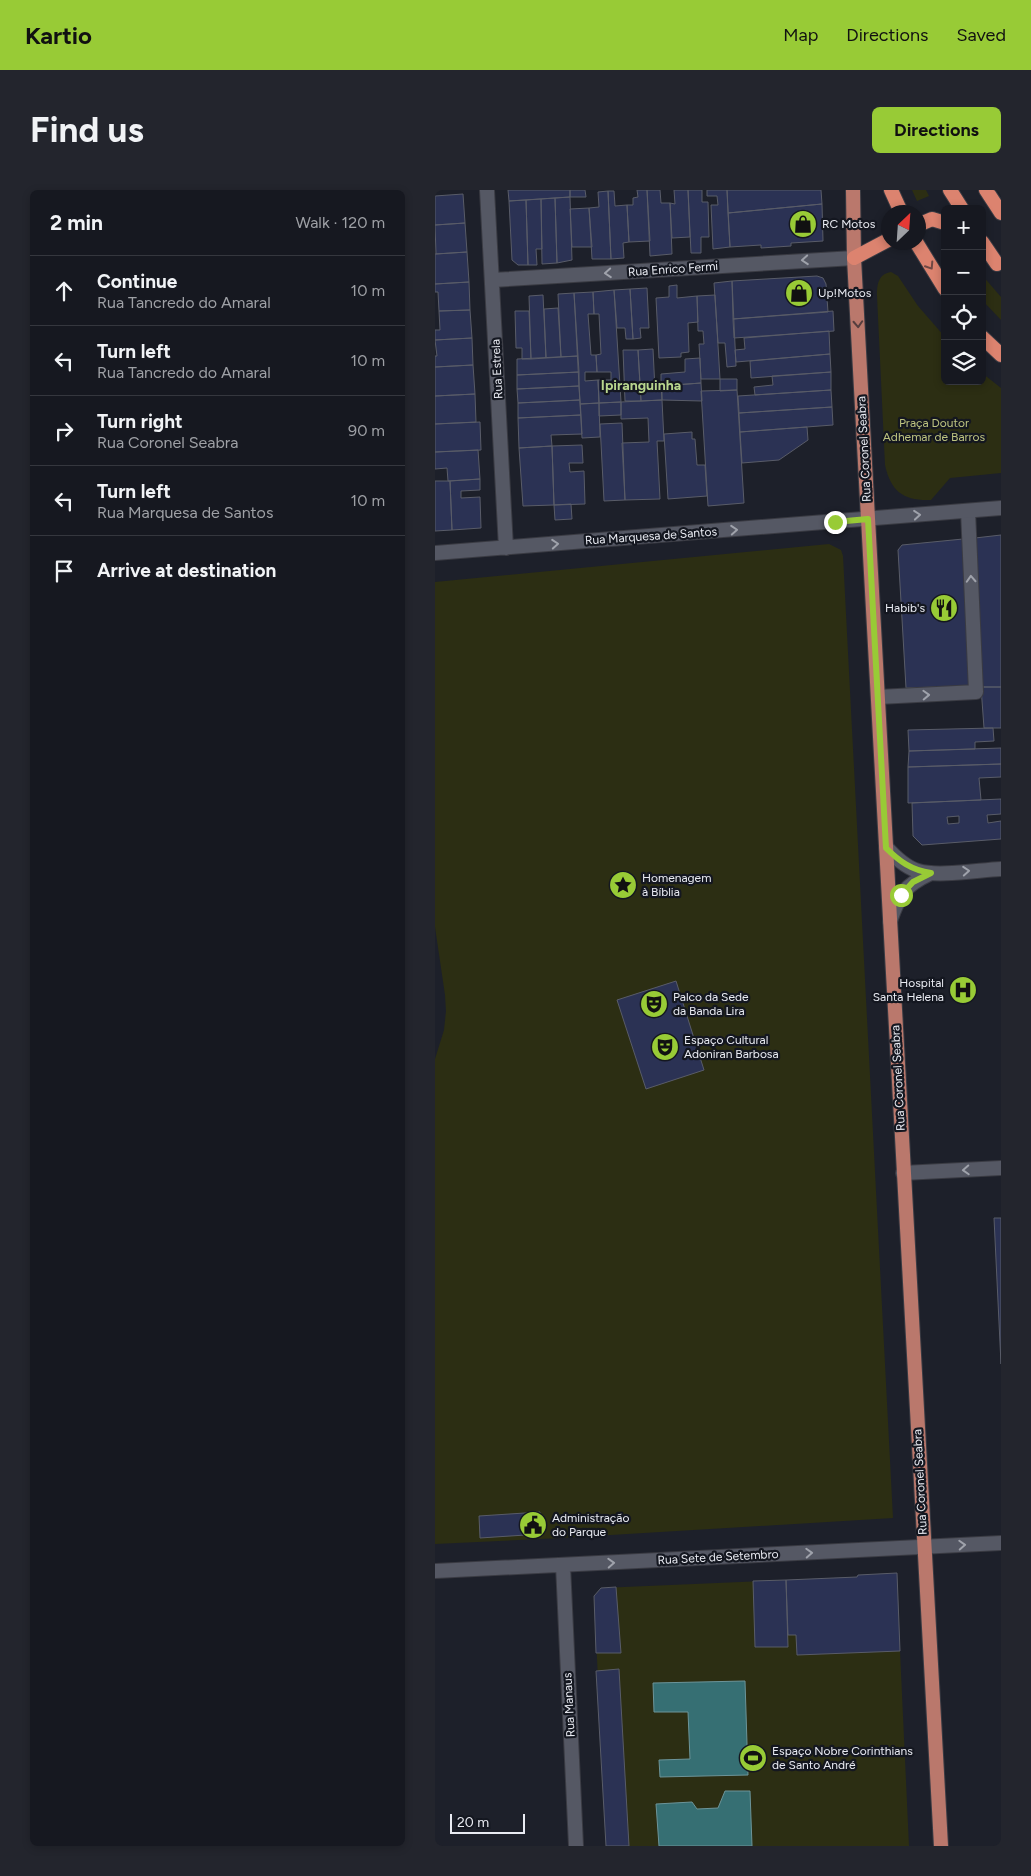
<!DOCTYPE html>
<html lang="en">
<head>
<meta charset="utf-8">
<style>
	body { margin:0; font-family:Figtree,sans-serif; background:#23252d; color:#f1f3f6 }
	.controls { position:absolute; right:15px; top:15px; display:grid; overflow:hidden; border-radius:8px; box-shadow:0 2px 8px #0003 }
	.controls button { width:45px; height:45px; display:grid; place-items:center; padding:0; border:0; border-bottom:1px solid #35373e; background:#161820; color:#f1f3f6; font:25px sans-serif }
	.compass { position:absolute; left:446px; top:15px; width:45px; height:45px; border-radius:50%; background:#161820; box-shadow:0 2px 8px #0003; rotate:25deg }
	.scale { position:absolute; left:15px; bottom:12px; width:75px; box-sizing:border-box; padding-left:5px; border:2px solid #e9ebf2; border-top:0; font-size:14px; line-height:18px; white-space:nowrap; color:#e9ebf2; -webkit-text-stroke:4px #141720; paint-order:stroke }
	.stop { position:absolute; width:15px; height:15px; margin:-11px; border:4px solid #98cb36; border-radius:50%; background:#fff }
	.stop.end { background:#98cb36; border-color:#fff; box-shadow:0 1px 5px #0008 }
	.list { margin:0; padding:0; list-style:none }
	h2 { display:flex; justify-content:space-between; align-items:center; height:65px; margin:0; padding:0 20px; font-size:21px }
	h2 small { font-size:16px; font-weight:400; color:#9ea0a5 }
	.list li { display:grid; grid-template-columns:32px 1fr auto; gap:15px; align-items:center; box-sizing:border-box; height:70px; padding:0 20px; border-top:1px solid #35373e }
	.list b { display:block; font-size:19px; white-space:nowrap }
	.list p { margin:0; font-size:16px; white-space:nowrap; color:#9ea0a5 }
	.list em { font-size:16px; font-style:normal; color:#9ea0a5 }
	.icon { flex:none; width:28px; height:28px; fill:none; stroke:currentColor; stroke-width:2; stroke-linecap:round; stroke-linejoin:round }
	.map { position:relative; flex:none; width:566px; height:1656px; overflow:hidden; border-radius:8px }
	header { display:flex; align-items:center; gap:30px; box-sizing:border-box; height:70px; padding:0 25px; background:#98cb36; color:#111 }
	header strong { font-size:24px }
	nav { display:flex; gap:28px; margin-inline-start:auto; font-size:18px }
	.intro { display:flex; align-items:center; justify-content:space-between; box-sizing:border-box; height:120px; padding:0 30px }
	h1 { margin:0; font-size:35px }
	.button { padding:12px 22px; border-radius:8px; background:#98cb36; color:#111; font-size:18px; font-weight:700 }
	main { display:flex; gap:30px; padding:0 30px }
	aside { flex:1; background:#161820; border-radius:8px; box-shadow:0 2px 8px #0003 }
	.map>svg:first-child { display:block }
	.green { fill:#2c2e13 }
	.water { fill:#366f73; stroke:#6c9499 }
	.building { fill:#2b3254; stroke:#595c68; fill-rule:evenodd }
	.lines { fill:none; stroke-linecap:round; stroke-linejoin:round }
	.service-casing { stroke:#3a3b43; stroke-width:16 }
	.minor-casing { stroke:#3a3b43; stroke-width:16 }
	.tertiary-casing { stroke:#3a3b43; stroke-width:16 }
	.primary-casing { stroke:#3a3b43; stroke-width:16 }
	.trunk-casing { stroke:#3a3b43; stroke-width:16 }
	.service { stroke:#555864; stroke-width:14 }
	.minor { stroke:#555864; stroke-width:14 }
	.tertiary { stroke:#555864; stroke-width:14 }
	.primary { stroke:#ba786c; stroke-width:14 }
	.trunk { stroke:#dc836f; stroke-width:14 }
	.oneway { stroke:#9fa2ab }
	.oneway2 { stroke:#6e4844 }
	.oneway3 { stroke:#563e3e }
	.route { stroke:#98cb36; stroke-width:6 }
	.labels { text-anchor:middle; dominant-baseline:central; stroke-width:4.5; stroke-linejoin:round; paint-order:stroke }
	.poi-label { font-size:12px; fill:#e9ebf2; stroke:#141720; text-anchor:start }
	.street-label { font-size:12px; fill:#e9ebf2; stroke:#141720 }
	.park-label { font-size:12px; fill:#bec480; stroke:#141720 }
	.neighbourhood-label { font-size:14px; font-weight:bold; fill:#b8d68e; stroke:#141720 }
</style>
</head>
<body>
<header>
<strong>Kartio</strong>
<nav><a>Map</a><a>Directions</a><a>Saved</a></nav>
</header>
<div class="intro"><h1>Find us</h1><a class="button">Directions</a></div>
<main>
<aside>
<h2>2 min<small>Walk · 120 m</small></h2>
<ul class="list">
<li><svg class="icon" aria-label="ahead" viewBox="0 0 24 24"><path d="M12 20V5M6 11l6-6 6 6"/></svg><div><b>Continue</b><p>Rua Tancredo do Amaral</p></div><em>10 m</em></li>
<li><svg class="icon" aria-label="left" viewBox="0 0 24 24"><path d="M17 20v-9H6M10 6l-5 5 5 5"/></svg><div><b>Turn left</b><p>Rua Tancredo do Amaral</p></div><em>10 m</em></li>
<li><svg class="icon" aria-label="right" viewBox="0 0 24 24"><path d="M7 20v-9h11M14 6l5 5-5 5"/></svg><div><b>Turn right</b><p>Rua Coronel Seabra</p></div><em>90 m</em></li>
<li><svg class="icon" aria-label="left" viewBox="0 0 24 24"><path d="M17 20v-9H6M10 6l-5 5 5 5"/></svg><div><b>Turn left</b><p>Rua Marquesa de Santos</p></div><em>10 m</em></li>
<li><svg class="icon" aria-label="arrive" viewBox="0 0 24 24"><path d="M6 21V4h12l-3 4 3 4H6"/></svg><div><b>Arrive at destination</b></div></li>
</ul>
</aside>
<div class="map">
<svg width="566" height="1656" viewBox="0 0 566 1656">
	<rect width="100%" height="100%" fill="#1d202a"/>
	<path class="green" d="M477 0H491L494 6 482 11Z
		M456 82 463 86 483 116 510 147V191H547V183L566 198V283L515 288 496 310C469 311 456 302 450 275L442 106C442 95 443 84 456 82Z
		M547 85 566 107V130L547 110Z
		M394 354 406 360 408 366 458 1328 126 1348 0 1354V869L9 840 11 821 10 805 0 737V392Z
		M351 1390 353 1445H361L362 1465 465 1461 474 1656H171L159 1406 166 1398Z"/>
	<path class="water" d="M310 1491 313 1585 225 1587 224 1570 255 1569 253 1522H219L218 1493Z
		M290 1601H315L317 1656H224L221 1614 257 1612 262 1619 283 1618Z"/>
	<path class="building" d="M73 0H135V7L74 11Z
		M135 0H150L151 7H135Z
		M202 0H212L215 51 194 52 192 15H198V8L203 7Z
		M212 0H225L226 13H235L237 64 215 66Z
		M239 0H253L255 47 237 48 235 13 240 14Z
		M253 0H267V12H273L274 47H266V63H256Z
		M272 0H292L295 57 278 59 276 15H283L282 6H272Z
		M292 0H386L387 14 293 23Z
		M173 1H179L180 16 192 15 194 52 188 53 189 68 176 69Z
		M173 1 176 69H157L154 18 164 17 163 2Z
		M28 4 30 33 0 35V6Z
		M135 7 137 70 122 73 120 8Z
		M120 8 122 73 107 74 106 9Z
		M106 9 107 59H101L102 75H93L91 10Z
		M91 10 93 75H83L77 70 74 11Z
		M387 14 388 51 356 53V56L326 58V55L295 57 293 23Z
		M154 18 157 57H137L135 19Z
		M30 33 32 62 1 64 0 35Z
		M32 62 34 92 0 94V64Z
		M382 86 388 88 391 94 393 122 298 129 297 91Z
		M297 91 301 176 292 177 290 153H283L279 93Z
		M34 92 35 120 4 121 3 102H0V94Z
		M242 95V108L262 106 263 132 253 133 254 162 246 163V167L224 168 221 108 234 107V96Z
		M212 98 214 138H205L206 148 198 149 195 99Z
		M195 99 198 149H191L190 138H182L179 100Z
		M179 100 186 212 164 213 163 190H176V182H162L161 165 166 164 164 124H159L158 102Z
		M158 102 159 124H153L156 165H161L162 182H150V191L163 190 164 213 145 214 139 103Z
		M139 103 143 166 126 167 123 104Z
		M108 105 111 168 96 169 94 106Z
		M280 105 285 189H266L264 154H269L268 141H263L262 106Z
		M123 118 126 167 111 168 109 119Z
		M35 120 37 148 0 150V140H5L4 121Z
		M80 121H94L96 169H87V158H81Z
		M398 121 399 141 299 148 298 129Z
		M394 141 395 164 301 172 300 160 310 159 309 148Z
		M37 148 38 175 0 177V166H2L0 150Z
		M218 159 220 200H227V210L206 211 203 160Z
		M188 160H203L206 211H190Z
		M395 164 396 182 316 188 315 171Z
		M143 166 144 182 82 185V169Z
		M265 168 266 193 226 196V184L250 182V169Z
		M38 175 40 204 0 206V177Z
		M144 182V196L82 199V185Z
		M396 182V200L320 205 319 197 338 195 337 186Z
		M285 189H302V200L285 201Z
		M266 193 267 211 227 210 226 196Z
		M144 196 145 210 83 213 82 199Z
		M302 200 309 313 273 316 266 201Z
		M396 200 397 217 304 223 303 206Z
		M40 204 41 232 0 234V206Z
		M145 210 146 225 83 228V213Z
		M227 210 229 251H222L225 309 190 310 187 253 214 252 213 228 186 229V212Z
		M186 212V225L164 226V213Z
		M164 213 165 247 147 248 145 214Z
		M397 217 398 235 305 242 304 223Z
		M146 225 147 244 116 245 117 256 84 258 83 228Z
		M45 232 46 260 0 262V234Z
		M187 233 190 310 169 311 165 234Z
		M372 237 373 250 344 270 307 273 305 242Z
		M257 242V249H260L262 275H270L272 306 233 309 229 244Z
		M147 255 148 273H134L135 282 149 281 150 314 119 315 117 256Z
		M117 256 119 315 88 316 84 258Z
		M43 260 45 289 13 291 12 278 0 279V262Z
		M45 289V300L26 301V308L45 307 46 338 17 340 15 291Z
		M0 291H15L17 340 0 341Z
		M136 314 137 329 120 330 119 315Z
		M566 345V497H546L540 348Z
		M528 349 534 496 471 498 463 360 467 355Z
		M546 497H566V538H549Z
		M558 538 559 551 540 552V559L474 561 473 540Z
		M566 558V574L473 577 474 561Z
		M566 574V587L544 588 546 610 473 613V577Z
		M566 609V624L552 625 553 633 566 631V649L487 655 478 646 477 613ZM524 626V633L513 634 512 627Z
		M241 791 269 880 211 899 182 810Z
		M559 1028H566V1174Z
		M105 1322 106 1344 45 1348 44 1326Z
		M462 1383 465 1461 362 1465 361 1445H353L351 1390 422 1387 423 1385Z
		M351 1390 353 1457H320L318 1391Z
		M181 1397 186 1463H161L159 1406 166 1398Z
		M184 1479 194 1656H171L161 1481Z"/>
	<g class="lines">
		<g class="service-casing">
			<path id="service" d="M443 507 541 502 533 321"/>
		</g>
		<g class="minor-casing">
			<path id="minor" d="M52 0 71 358
				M58 90 419 68
				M0 363 566 318
				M468 983 566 978
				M128 1375 141 1656
				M0 1381 566 1353"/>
		</g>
		<g class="tertiary-casing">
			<path id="tertiary" d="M451 657C460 667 470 677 483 681 503 687 544 680 566 679
				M455 731C465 703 469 696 496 683"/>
		</g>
		<g class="primary-casing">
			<path id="primary" d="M418 0 419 68 431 292 506 1656"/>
		</g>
		<g class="trunk-casing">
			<path id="trunk" d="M456 0 466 22
				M515 0 527 19
				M551 0 566 23
				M483 35 497 29 510 33
				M481 52 510 99
				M547 52 562 74
				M419 68 453 50
				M547 147 566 165"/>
		</g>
		<use href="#service" class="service"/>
		<use href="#minor" class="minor"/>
		<use href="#tertiary" class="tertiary"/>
		<use href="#primary" class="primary"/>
		<use href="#trunk" class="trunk"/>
	</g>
	<defs><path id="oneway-chevron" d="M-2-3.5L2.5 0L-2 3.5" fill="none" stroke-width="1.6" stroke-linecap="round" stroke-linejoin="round" transform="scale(1.25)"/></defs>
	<g class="oneway">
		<use href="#oneway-chevron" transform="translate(370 70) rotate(176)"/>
		<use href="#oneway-chevron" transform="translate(173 83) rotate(176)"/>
		<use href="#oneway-chevron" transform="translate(482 325) rotate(-5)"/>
		<use href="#oneway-chevron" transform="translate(299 340) rotate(-4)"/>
		<use href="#oneway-chevron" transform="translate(120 354) rotate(-4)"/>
		<use href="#oneway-chevron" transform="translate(536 389) rotate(-93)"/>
		<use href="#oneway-chevron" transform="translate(491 505) rotate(-2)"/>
		<use href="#oneway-chevron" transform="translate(531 681) rotate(-4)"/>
		<use href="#oneway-chevron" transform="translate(531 980) rotate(177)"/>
		<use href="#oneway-chevron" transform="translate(527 1355) rotate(-3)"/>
		<use href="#oneway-chevron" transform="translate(374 1363) rotate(-3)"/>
		<use href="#oneway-chevron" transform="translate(176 1373) rotate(-3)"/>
	</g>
	<use class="oneway2" href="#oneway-chevron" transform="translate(495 76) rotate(57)"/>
	<use class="oneway3" href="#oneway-chevron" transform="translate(423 134) rotate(87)"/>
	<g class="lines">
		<path class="route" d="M400 332 433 329 451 658C464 671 476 680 496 683L478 692 466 705"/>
	</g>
	<defs>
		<g id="shop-disc" transform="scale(1.4375)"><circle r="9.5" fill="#98cb36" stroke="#141720"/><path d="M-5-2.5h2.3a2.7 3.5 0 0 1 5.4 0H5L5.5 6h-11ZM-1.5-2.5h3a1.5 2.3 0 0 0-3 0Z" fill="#111"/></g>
		<g id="restaurant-disc" transform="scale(1.4375)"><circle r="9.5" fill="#98cb36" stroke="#141720"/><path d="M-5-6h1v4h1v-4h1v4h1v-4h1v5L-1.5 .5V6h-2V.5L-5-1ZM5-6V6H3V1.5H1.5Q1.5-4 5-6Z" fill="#111"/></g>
		<g id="sight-disc" transform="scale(1.4375)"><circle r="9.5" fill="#98cb36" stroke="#141720"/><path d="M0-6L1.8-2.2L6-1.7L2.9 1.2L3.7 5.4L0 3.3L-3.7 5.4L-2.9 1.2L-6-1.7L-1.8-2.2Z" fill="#111"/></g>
		<g id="hospital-disc" transform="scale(1.4375)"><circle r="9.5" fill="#98cb36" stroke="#141720"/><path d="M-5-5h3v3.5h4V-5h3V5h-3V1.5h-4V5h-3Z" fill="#111"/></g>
		<g id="theatre-disc" transform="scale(1.4375)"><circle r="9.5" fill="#98cb36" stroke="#141720"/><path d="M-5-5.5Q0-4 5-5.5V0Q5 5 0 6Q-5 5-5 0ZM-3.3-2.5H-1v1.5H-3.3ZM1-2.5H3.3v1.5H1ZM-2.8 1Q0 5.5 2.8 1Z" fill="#111"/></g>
		<g id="civic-disc" transform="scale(1.4375)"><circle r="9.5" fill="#98cb36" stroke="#141720"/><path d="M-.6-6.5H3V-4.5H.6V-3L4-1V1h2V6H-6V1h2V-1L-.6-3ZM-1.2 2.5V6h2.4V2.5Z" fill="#111"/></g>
		<g id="stadium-disc" transform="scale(1.4375)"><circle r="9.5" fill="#98cb36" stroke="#141720"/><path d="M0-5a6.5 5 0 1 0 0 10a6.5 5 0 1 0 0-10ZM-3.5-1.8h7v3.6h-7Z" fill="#111"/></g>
	</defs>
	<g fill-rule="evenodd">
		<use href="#shop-disc" x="368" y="34"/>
		<use href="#shop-disc" x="364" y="103"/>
		<use href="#restaurant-disc" x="509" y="418"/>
		<use href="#sight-disc" x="188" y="695"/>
		<use href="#hospital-disc" x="528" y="800"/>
		<use href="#theatre-disc" x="219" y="814"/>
		<use href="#theatre-disc" x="230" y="857"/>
		<use href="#civic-disc" x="98" y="1335"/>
		<use href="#stadium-disc" x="318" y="1568"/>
	</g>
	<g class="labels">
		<g class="poi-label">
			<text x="387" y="34">RC Motos</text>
			<text x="383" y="103">Up!Motos</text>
			<text x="490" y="418" text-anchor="end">Habib's</text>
			<text x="207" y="688">Homenagem<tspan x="207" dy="14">à Bíblia</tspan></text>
			<text x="509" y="793" text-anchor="end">Hospital<tspan x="509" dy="14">Santa Helena</tspan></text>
			<text x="238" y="807">Palco da Sede<tspan x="238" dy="14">da Banda Lira</tspan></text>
			<text x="249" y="850">Espaço Cultural<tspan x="249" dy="14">Adoniran Barbosa</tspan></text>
			<text x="117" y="1328">Administração<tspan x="117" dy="14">do Parque</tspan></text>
			<text x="337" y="1561">Espaço Nobre Corinthians<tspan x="337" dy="14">de Santo André</tspan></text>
		</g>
		<g class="street-label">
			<text transform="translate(238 79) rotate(-4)">Rua Enrico Fermi</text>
			<text transform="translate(62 179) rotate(-93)">Rua Estrela</text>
			<text transform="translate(429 259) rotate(-93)">Rua Coronel Seabra</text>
			<text transform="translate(216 346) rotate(-4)">Rua Marquesa de Santos</text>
			<text transform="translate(463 888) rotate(-93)">Rua Coronel Seabra</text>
			<text transform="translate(485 1292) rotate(-93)">Rua Coronel Seabra</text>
			<text transform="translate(283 1367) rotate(-3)">Rua Sete de Setembro</text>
			<text transform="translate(134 1515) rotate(-93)">Rua Manaus</text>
		</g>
		<g class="park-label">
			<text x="499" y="233">Praça Doutor<tspan x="499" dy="14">Adhemar de Barros</tspan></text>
		</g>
		<g class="neighbourhood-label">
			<text x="206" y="195">Ipiranguinha</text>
		</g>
	</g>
</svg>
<div class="controls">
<button>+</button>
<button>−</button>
<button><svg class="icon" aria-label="locate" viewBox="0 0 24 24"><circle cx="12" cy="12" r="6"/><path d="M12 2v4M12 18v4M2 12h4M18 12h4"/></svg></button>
<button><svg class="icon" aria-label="layers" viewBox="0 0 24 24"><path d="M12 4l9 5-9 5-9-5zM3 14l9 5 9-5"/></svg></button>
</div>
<svg class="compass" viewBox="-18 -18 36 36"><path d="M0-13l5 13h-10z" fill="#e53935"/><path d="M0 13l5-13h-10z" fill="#9ea0a5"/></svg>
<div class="scale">20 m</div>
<div class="stop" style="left:466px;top:705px"></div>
<div class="stop end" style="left:400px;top:332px"></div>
</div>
</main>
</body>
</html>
